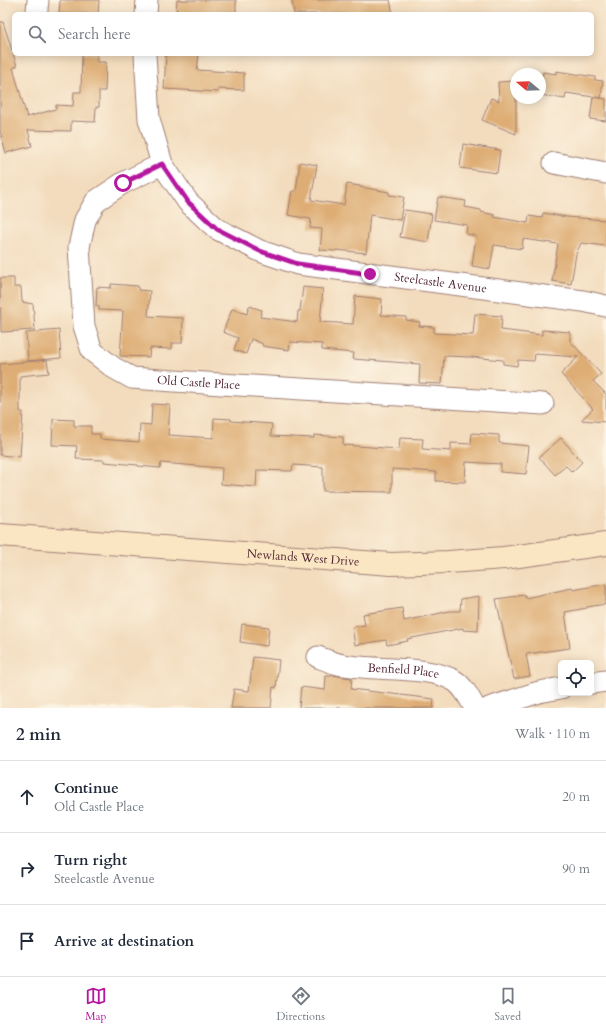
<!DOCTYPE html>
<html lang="en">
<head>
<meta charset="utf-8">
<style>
	body { margin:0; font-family:Cardo,serif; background:#f6f6f7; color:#1f2937 }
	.controls { position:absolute; right:12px; bottom:12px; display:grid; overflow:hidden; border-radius:6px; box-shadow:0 2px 10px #0003 }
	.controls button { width:36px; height:36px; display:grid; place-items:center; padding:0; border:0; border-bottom:1px solid #e0e1e3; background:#fff; color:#1f2937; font:20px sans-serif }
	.compass { position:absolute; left:510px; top:68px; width:36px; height:36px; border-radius:50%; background:#fff; box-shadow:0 2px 10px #0003; rotate:289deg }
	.stop { position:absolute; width:12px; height:12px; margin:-9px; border:3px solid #b5179e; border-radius:50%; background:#fff }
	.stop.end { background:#b5179e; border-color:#fff; box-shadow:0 1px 4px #0008 }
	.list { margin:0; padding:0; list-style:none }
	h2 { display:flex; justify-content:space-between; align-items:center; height:52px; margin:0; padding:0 16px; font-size:17px }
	h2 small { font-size:13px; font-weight:400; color:#747a83 }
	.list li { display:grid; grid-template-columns:26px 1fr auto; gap:12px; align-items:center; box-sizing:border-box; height:72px; padding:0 16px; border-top:1px solid #e0e1e3 }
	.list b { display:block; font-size:15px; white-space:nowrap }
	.list p { margin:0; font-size:13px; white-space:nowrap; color:#747a83 }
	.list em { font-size:13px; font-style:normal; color:#747a83 }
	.icon { flex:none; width:22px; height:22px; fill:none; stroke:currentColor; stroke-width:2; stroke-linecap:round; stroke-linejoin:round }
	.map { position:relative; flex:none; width:606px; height:708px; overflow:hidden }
	.search { position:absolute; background:#fff; box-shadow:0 2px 10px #0003; left:12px; right:12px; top:12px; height:44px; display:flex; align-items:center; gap:10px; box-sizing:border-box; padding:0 14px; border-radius:6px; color:#747a83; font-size:15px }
	.sheet { height:268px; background:#fff }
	nav { display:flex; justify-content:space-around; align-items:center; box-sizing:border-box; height:56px; border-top:1px solid #e0e1e3; background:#fff; font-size:11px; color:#747a83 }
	nav a { display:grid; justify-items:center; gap:2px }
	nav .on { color:#b5179e }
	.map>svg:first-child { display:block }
	.building { fill:#dead74 }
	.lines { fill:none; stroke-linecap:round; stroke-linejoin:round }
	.street-casing { stroke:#9e7e74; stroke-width:23 }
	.secondary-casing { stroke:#9e7e74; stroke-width:24 }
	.street { stroke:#fff; stroke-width:21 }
	.secondary { stroke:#fbe6c4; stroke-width:22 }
	.route { stroke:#b5179e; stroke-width:5 }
	.labels { text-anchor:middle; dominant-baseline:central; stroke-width:3.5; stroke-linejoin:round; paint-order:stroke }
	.street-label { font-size:12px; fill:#4a1f2b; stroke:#fcf5e5 }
</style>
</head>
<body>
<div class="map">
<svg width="606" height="708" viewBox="0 0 606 708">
	<rect width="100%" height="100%" fill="#fcf5e5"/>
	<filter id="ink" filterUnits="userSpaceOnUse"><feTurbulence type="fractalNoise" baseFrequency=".025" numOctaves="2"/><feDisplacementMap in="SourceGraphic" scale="8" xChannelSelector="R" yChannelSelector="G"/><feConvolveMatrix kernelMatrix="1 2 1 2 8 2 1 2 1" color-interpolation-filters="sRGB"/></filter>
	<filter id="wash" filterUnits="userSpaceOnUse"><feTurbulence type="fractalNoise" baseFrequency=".012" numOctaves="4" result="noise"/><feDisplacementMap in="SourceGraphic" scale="16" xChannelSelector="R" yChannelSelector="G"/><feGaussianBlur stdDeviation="0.9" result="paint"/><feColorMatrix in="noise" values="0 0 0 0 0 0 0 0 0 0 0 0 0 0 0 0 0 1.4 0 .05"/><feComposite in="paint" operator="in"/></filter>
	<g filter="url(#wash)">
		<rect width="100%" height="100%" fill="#f3dcbd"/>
		<g id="blocks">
			<path class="building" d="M60 0H99L98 14H59Z
				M177 0H236V14H176Z
				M292 0H390L393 14H294Z
				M0 22H3L17 66 13 68 27 117 56 109V105L73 106 74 92H81L82 54H97V62H106L105 91H99V107H96L95 122 71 121V131L28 130 32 146 6 153 0 131Z
				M166 54H199L197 70 244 73V90L218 89V92L164 89Z
				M556 71 595 77V80L603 81 601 98 566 93 565 99 540 95 543 72 556 74Z
				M516 81V134L482 120 491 98 499 101 498 82Z
				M593 97 606 99V121L590 119Z
				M463 144 500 150 497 173 460 168Z
				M300 162 317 165 311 200 344 205 347 184 360 186V187L389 192V195L404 197 400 220 370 215 366 253 336 250 335 251 320 250 322 229 310 228 311 219 288 215 292 191H296Z
				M438 197 466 201 465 207 481 210V212L495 215 494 217 528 223 529 216 542 218 543 213 567 217 606 220V246L581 243 576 254 571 284 552 281 558 244 523 239 522 249 494 245 490 269 472 266 476 236 466 234 467 225 434 220Z
				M405 210 432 214 428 242 400 237Z
				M0 278H14V287H21L22 302 33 304 35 330 1 332Z
				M111 284 138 286V290L150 291 148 316 183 318 182 343H172V349L150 348 149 357 120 356 123 311 99 310V306H96L97 287 111 288Z
				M303 287 323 289 320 322 353 324 355 296 382 299 381 315 406 317V320L420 322 419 326 434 327V333L473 335 475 314 502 316 501 330 542 335V330L570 332V341L601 374 593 381 606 394V422L581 420 593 409 561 374 578 357 535 354 534 361 518 360 517 366 503 364V360L471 357 444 356 442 384 419 383 420 364 353 359 354 353 322 350V344L290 342 289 350 262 346 263 344 251 339 246 354 234 350 238 338 223 332 232 309 247 314 249 306 262 310 260 317 297 322 298 311H300Z
				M59 330 61 358 28 361 26 333Z
				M47 360 49 373 20 376V412H23L20 457 0 455V364Z
				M152 404 170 405 168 435 213 438 214 418 231 419V421L272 424 271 436 314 438V435L343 437V445L399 449 400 438 423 439 422 449 451 451V443L471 444 472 433 499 435V443L529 446 526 474 500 472 501 464 466 462 465 482 436 481V472L392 469V492L323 491V467L293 465 292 471 257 470 256 487 221 484 222 468 161 463 160 468 138 466V465L104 462V460L76 459 77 446 52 445 53 419 74 420V426H91V434H100V439L139 442 140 424 151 425Z
				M561 438 582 462 572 472 566 466 555 475 539 457Z
				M606 584V604L587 607V608L565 612 570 648 526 654 530 676 514 679 496 599 525 595V598L572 588 573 590Z
				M479 596 478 631 463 630V628L407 639 408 641 387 645 386 640 355 645 352 627 365 625 363 614 402 608 404 621 450 611H460L461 599Z
				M242 624 269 627 267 646 240 642Z
				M253 657 279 660 276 688 273 687 271 708H231L234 689 249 691Z
				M331 675 352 678 351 689 434 699 433 708H299L301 687 325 690 326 676H331Z"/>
		</g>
	</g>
	<g filter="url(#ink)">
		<use href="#blocks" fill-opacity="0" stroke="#9e7e74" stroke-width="1"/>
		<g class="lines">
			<g class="street-casing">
				<g id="street">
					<path d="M37 10 38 0"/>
					<path d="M146 14 147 0"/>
					<path id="s1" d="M145 54 149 119 162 164 188 202 217 229 260 251 298 264 583 301 606 306"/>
					<path d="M554 163 606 173"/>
					<path id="s2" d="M162 164 123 183 96 201 85 220 79 247 84 326 92 351 114 368 132 378 174 381 543 404"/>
					<path id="s3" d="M318 657C326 660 335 664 344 665 374 671 430 665 455 681 464 687 470 699 475 708"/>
					<path d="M591 683 606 681"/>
					<path d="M489 708 539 692 561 688"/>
				</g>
			</g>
			<g class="secondary-casing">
				<g id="secondary">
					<path id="s4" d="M0 535 391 564 448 562 504 558 606 544"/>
				</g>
			</g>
			<use href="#street" class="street"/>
			<use href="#secondary" class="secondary"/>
		</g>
	</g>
	<g class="lines" filter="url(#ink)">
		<path class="route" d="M123 183 162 164 188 202 217 229 260 251 298 264 370 274"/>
	</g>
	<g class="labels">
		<g class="street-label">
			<text stroke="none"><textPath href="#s1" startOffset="430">Steelcastle Avenue</textPath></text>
			<text stroke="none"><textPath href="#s2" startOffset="346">Old Castle Place</textPath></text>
			<text stroke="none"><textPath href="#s4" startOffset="304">Newlands West Drive</textPath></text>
			<text stroke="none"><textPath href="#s3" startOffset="87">Benfield Place</textPath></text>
		</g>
	</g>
</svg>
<div class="controls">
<button><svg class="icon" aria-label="locate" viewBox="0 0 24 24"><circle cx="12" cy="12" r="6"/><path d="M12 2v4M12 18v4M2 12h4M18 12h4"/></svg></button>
</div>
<svg class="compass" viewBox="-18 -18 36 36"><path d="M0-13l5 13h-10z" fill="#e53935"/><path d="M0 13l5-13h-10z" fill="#747a83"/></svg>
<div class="stop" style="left:123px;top:183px"></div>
<div class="stop end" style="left:370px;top:274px"></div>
<div class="search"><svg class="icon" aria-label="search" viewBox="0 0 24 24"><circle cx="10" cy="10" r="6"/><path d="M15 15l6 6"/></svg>Search here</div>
</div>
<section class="sheet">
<h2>2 min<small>Walk · 110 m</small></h2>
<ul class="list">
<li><svg class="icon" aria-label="ahead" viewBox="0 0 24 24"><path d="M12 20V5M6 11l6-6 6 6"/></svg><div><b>Continue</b><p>Old Castle Place</p></div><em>20 m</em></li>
<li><svg class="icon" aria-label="right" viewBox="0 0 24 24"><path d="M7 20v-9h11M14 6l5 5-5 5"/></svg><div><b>Turn right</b><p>Steelcastle Avenue</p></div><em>90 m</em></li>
<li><svg class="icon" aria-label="arrive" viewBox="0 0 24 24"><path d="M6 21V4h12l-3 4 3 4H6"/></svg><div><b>Arrive at destination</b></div></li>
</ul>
</section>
<nav>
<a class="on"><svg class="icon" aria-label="map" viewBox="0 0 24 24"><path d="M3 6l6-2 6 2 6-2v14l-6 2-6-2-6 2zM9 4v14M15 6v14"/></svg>Map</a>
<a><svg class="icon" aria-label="directions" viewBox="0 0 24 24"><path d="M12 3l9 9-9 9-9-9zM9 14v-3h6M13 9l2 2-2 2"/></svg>Directions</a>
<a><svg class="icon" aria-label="saved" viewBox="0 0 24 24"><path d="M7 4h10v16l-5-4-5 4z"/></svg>Saved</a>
</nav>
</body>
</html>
